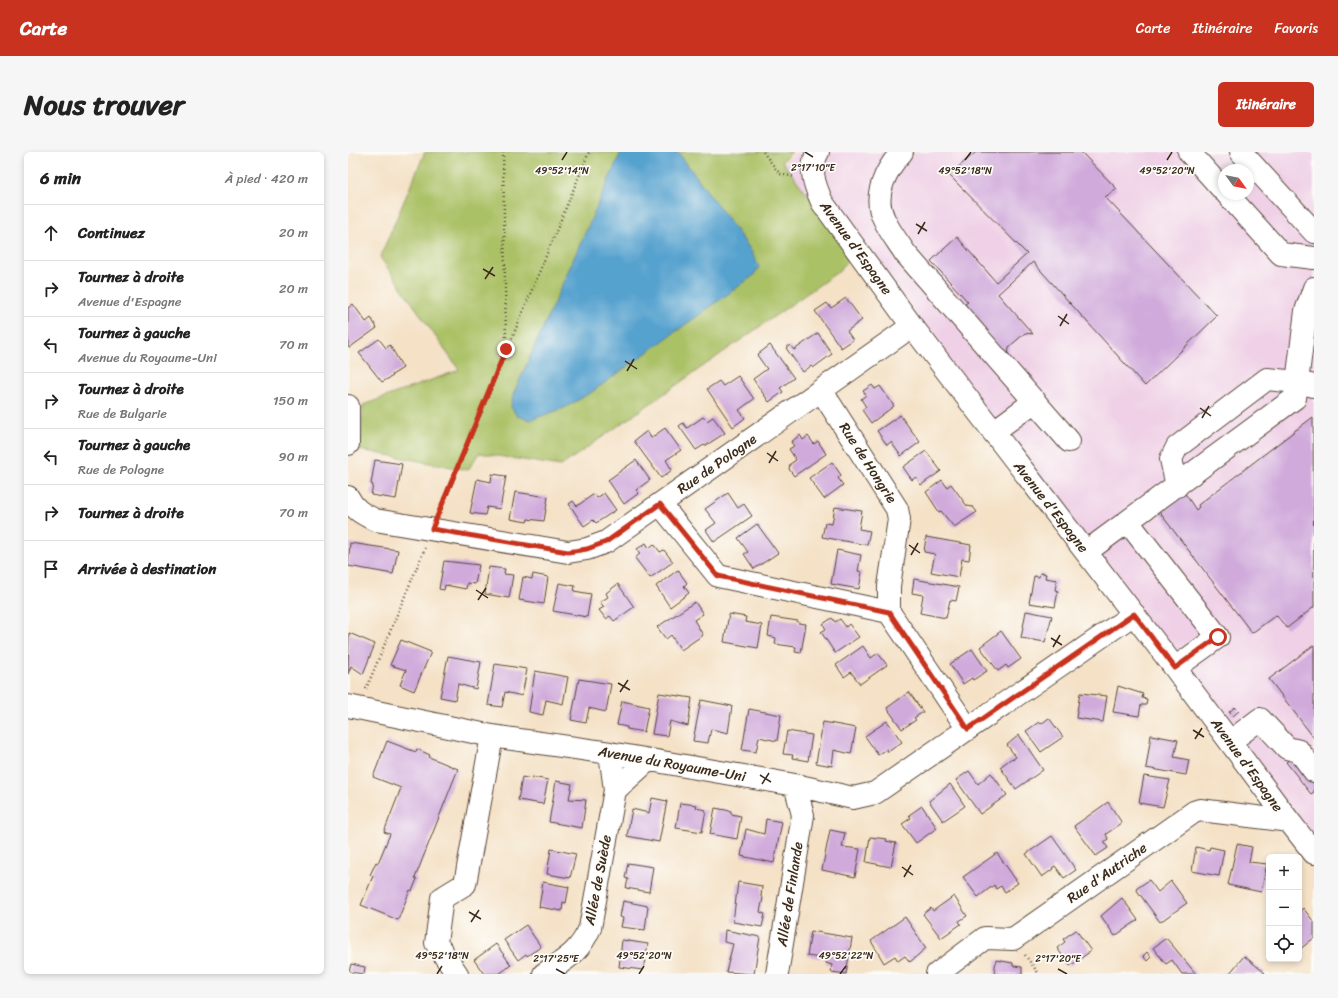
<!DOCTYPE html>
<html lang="fr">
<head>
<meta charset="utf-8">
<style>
	body { margin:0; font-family:Sriracha,sans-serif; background:#f6f6f6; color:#222 }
	.controls { position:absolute; right:12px; bottom:12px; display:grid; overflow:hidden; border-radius:6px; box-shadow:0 2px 6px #0003 }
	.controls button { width:36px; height:36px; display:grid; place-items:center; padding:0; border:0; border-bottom:1px solid #e0e0e0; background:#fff; color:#222; font:20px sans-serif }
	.compass { position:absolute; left:870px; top:12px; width:36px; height:36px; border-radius:50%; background:#fff; box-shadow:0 2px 6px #0003; rotate:123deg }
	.stop { position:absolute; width:12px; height:12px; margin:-9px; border:3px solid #c8321e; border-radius:50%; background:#fff }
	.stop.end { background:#c8321e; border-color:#fff; box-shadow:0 1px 4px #0008 }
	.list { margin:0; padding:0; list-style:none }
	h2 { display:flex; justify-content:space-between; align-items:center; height:52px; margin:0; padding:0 16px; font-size:17px }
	h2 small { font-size:13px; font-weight:400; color:#767676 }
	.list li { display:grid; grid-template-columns:26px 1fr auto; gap:12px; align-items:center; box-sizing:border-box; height:56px; padding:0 16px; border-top:1px solid #e0e0e0 }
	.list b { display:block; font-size:15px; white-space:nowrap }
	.list p { margin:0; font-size:13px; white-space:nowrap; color:#767676 }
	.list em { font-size:13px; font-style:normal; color:#767676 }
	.icon { flex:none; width:22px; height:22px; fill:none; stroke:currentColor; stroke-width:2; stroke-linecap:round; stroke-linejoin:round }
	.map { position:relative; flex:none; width:966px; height:822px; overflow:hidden; border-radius:6px }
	header { display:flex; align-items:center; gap:24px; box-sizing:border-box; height:56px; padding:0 20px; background:#c8321e; color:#fff }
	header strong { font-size:19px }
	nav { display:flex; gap:22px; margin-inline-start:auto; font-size:14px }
	.intro { display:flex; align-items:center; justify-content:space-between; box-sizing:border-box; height:96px; padding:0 24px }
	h1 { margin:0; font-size:28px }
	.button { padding:10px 18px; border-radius:6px; background:#c8321e; color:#fff; font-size:14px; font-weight:700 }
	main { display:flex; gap:24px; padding:0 24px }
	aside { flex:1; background:#fff; border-radius:6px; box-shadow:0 2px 6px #0003 }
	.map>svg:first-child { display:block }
	.built { fill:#efd0e6; fill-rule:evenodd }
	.green { fill:#abc166; stroke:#737642 }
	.water { fill:#57a2cf; stroke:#496676 }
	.building { fill:#d0aadb }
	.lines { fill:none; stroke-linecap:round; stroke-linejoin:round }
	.minor-casing { stroke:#574537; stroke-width:24 }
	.path { stroke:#574537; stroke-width:2.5; stroke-dasharray:1 3; stroke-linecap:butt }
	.minor { stroke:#fff; stroke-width:22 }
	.route { stroke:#c8321e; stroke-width:5 }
	.ticks { fill:none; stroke:#3b2a1e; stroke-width:1.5 }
	.labels { text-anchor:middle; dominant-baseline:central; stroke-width:3.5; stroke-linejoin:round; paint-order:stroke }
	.street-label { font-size:14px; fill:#3b2a1e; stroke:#fdfcf7 }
	.ticks-label { font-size:10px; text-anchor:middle; fill:#3b2a1e; stroke:#fdfcf7; stroke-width:3.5; stroke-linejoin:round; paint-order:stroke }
</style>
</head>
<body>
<header>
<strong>Carte</strong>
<nav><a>Carte</a><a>Itinéraire</a><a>Favoris</a></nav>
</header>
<div class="intro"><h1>Nous trouver</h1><a class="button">Itinéraire</a></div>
<main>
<aside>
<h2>6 min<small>À pied · 420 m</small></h2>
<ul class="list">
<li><svg class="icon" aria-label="ahead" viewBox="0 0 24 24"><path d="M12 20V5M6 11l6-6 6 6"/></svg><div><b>Continuez</b></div><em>20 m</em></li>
<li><svg class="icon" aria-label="right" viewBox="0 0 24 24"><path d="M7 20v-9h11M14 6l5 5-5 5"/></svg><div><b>Tournez à droite</b><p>Avenue d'Espagne</p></div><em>20 m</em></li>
<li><svg class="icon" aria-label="left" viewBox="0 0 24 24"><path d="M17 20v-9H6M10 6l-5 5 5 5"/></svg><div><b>Tournez à gauche</b><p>Avenue du Royaume-Uni</p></div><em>70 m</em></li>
<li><svg class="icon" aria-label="right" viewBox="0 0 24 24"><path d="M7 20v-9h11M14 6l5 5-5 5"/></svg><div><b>Tournez à droite</b><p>Rue de Bulgarie</p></div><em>150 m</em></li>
<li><svg class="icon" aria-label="left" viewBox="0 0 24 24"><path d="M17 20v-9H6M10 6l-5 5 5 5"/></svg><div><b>Tournez à gauche</b><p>Rue de Pologne</p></div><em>90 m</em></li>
<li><svg class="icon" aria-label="right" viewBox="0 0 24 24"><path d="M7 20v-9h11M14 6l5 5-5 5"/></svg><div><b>Tournez à droite</b></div><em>70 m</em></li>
<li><svg class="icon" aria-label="arrive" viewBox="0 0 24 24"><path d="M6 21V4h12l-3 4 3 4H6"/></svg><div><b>Arrivée à destination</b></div></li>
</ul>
</aside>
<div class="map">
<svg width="966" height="822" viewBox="0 0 966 822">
	<rect width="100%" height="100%" fill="#fdfcf7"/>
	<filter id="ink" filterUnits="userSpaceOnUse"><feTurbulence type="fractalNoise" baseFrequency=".025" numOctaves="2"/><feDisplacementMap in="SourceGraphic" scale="8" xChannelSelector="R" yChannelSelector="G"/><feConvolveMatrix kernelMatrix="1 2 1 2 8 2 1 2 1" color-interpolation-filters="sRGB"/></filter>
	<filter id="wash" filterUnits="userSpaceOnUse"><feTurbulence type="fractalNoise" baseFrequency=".012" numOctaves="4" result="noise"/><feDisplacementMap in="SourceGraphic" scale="16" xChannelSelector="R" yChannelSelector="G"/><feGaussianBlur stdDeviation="0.9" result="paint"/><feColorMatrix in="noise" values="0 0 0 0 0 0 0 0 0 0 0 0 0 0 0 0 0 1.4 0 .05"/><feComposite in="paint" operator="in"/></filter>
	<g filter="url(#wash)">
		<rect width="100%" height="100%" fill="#f4e1c6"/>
		<path class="built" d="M448 0H966V712L849 553 436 11ZM876 18H900V42H876Z"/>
		<path class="green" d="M77 0H444L434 9 505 102 491 119 213 314 131 301 120 318 12 298 15 253 111 218 32 105Z"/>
		<path class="water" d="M273 0H330L402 97 411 115 405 124 244 240 216 256 182 268 169 264 163 255 165 243Z"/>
		<g id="blocks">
			<path class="building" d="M628 0H733L769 37 757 45 869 164 797 234 685 110 650 142 685 182 677 181 661 195 660 205 615 154 620 150 583 109 609 85 648 130 679 102 601 23Z
				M498 146 514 168 499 179 505 188 493 196 467 159 479 151 483 156Z
				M5 152 18 170 23 166 29 176 1 196 0 193V156Z
				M470 181 484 202 465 216 463 214 455 220 438 196 442 193 446 198Z
				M31 187 38 196 42 193 55 216 44 223 45 224 34 230 11 201Z
				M422 193 446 226 432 236 435 240 421 250 405 227 419 217 409 203Z
				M390 224 406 247 391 258 397 266 385 275 359 237 371 229 375 234Z
				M524 233 527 237 532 234 546 254 523 271 514 258 518 255 513 247 518 243 515 239Z
				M552 263 572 290 553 304 543 290 539 293 529 279Z
				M355 265 359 269 365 265 377 281 357 294 356 293 348 298 331 274 335 271 339 276Z
				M965 265 966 455 939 476 928 463 904 481 809 357 834 337 848 358 851 355 850 353Z
				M317 276 333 298 318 308 324 318 313 326 286 289 299 279 303 286Z
				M452 283 455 288 460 284 466 292 470 289 478 302 446 324 441 317 442 312 448 308 441 297 446 294 443 290Z
				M578 299 593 319 573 333 568 325 564 328 555 315Z
				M27 308 54 312 48 347 23 343 25 333 23 332Z
				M288 308 302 328 288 338 291 341 276 352 260 328Z
				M484 310 493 323 490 326 495 333 476 347 461 326Z
				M144 322 158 324 152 357 139 355 137 363 122 361 129 327 143 330Z
				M594 328 599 335 603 332 619 354 625 355 629 360 606 375 593 359 591 360 578 340Z
				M167 340 200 345 196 369 180 367 179 370 162 367Z
				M256 341 268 358 248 371 245 368 236 374 221 352 225 349 229 354 246 342 249 346Z
				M380 341 390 356 396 352 404 364 366 390 358 378 368 371 357 357Z
				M487 355 514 359 511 377 522 379 519 393 474 385 477 371 484 372Z
				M409 372 430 401 406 417 396 402 400 400 390 386Z
				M578 385 623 393 621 408 614 407 611 425 583 420 587 402 576 400Z
				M2 391 50 398 45 422 0 414Z
				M298 391 301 396 306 392 312 400 316 398 325 410 302 426 287 406 292 402 289 397Z
				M489 398 513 403 510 419 514 420 511 437 483 432Z
				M96 409 131 413 127 432 119 431 118 437 97 433 96 438 91 437Z
				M141 415 157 417 156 422 165 423 161 446 137 442Z
				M330 418 339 431 336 434 341 441 322 455 308 434Z
				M692 421 698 422 697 426 709 428 707 438 710 439 707 455 681 451 686 424 691 425Z
				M185 422 200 425 196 452 171 448 175 425 184 427Z
				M566 427 611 435 608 449 602 448 598 466 572 461 575 443 564 441Z
				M211 431 227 434 226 439 243 442 239 465 205 459Z
				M270 432 286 455 266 469 262 464 258 467 251 458 256 455 252 450 260 445 258 441Z
				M347 450 355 462 346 468 355 483 333 498 323 483 318 487 309 475Z
				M678 459 704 464 697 490 673 486Z
				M381 462 398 465 397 470 414 473 410 496 376 490Z
				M423 465 450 469V471L458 472 453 501 447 500 448 495 427 492 428 486 420 484Z
				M484 466 487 470 492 467 498 475 501 472 511 485 487 501 473 480 478 477 475 472Z
				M653 479 673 507 660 516 658 513 650 519 632 495Z
				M1 481 27 492 15 522 3 514 0 522Z
				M53 488 83 500 66 539 52 533 58 518 42 513Z
				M966 493V586L921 527Z
				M515 494 523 506 530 501 539 513 512 532 503 520 496 525 488 513Z
				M624 497 639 519 625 528 624 526 615 532 602 512Z
				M100 504 133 510 128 537 110 532 107 548 92 545Z
				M147 512 179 517 174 544 157 540 154 555 140 553Z
				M187 519 220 525 215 552 198 548 195 563 181 560Z
				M231 527 263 532 258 560 241 556 238 571 223 568Z
				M770 534 795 542 794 546 799 547 798 553H793L791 564 765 560Z
				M561 540 575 560 566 566 568 568 554 577 539 556Z
				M311 541 344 546 340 574 322 569 319 584 304 582Z
				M732 541 759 544 755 570 728 566Z
				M353 548 384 554 380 581 363 577 360 591 345 589Z
				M274 549 301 555 296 580 279 577V575L269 573Z
				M887 555 891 559 885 564 881 560Z
				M401 557 433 563 429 589 411 585 408 600 394 598Z
				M701 566 715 585 693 600 678 579 691 570 693 572Z
				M539 569 554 590 540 600 539 597 530 603 517 584Z
				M475 570 508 576 503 602 486 598 484 614 468 611Z
				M439 579 464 583 460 609 444 606 445 603 435 602Z
				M671 583 695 618 668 637 652 615 664 606 665 607 668 605 659 593Z
				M803 583 830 588 826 605 841 608 838 623 798 616Z
				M39 589 68 600 69 597 82 603 81 605 110 617 67 726 69 727 64 739 62 738 50 768 13 753 25 724 22 723 28 710 30 711 42 682 36 680 53 636 25 625Z
				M952 600 966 619V640L963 642 938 610Z
				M621 619 630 632 643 621 659 643 632 662 608 628Z
				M796 624 822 628 815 655 791 651Z
				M174 625 184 627V625L200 628 195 652 170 648Z
				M208 629 224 632 221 647 238 648 234 676 201 670Z
				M602 632 617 654 595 669 581 649Z
				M304 646 319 649 311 690 279 684 284 657 301 661Z
				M760 650 774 671 758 682 760 687 756 690 760 696 748 704 726 674Z
				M332 651 349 653 348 656 358 658 354 680 328 676Z
				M574 654 589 676 568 691 554 672 563 666 561 663Z
				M367 656 383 659V662L393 664 389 687 362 682Z
				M418 667 434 670 426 711 393 704 398 677 416 682Z
				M482 678 497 681 494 695 512 697 507 725 474 718Z
				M704 684 728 718 716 726 707 714 704 716 705 717 694 725 678 702Z
				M522 685 539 687 538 689 548 691 543 715 518 710Z
				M889 692 904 695 901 710 919 712 913 740 880 733Z
				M848 695 861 698 862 695 876 698 871 724 844 719Z
				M203 697 228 702 222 726 199 722Z
				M649 701 670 731 657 740 653 734 648 737 646 733 630 745 615 725Z
				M280 711 305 715 301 740 278 736 280 727 277 726Z
				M801 728 810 740 823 729 839 751 812 770 788 737Z
				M195 730 221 735 218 751 215 750 214 759 191 755Z
				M390 730 414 734 413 745 415 746 412 760 417 762 414 775 385 770Z
				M606 744 619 764 611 769 613 772 593 786 575 762 583 756 585 759Z
				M774 746 790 768 767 784 753 764Z
				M275 749 300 754 297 778 273 775 275 766 272 765Z
				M955 756 966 770V786L951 798V760Z
				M557 765 578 796 562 810 557 804 550 809 547 804 536 811 523 789Z
				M178 773 193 795 179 804 178 802 170 808 156 788Z
				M377 778 412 785 406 822 378 820 385 792 376 790Z
				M728 778 743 799 722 814 709 796 717 790 715 787Z
				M463 779 504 786 498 822 483 820 484 813 478 811 479 807 459 804Z
				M818 786 825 794 848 822H834L824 808 818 812 805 796Z
				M274 788 300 792 295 818 271 815Z
				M148 792 163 813 151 822H136L126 808Z
				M799 800 803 805 799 809 795 804Z
				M896 804 917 821 916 822H881Z
				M648 808 665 811V814L674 815V822H646Z
				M3 812 17 815 16 822 1 820Z"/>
		</g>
	</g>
	<g filter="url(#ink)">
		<use href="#blocks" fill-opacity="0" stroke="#574537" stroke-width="1"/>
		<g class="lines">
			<g class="minor-casing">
				<path id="minor" d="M470 0C460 17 467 34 474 50L564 174 827 516 941 669 966 701
					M554 0C538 17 524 44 536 67 541 79 550 90 557 101L721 289
					M841 0 876 39
					M893 0 966 80
					M879 42 933 102 966 106
					M473 238 549 357 551 367 541 434V460
					M0 254V292
					M645 280 687 249
					M829 334 823 307 829 295 919 227 949 230 966 234
					M0 345C6 358 15 362 27 368L220 400 239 397 258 390 564 174
					M312 352 370 424 541 460 620 577
					M780 370 870 485 827 516
					M738 400 947 246 958 159 966 136
					M0 554 144 584 262 601 447 633 505 646 527 641 786 462
					M883 589 912 567 939 596 951 599 966 619
					M267 638 300 608
					M109 822 88 791 94 746 117 732 144 584
					M196 822C218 807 231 801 242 776L267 638 262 601
					M429 822 455 663 447 633
					M589 822 637 786 665 787 846 660 852 658 941 669"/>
			</g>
			<path class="path" d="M155 0 158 194
				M415 0 432 22 447 25
				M92 360 241 0
				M18 537 77 396
				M677 803 691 822"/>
			<use href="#minor" class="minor"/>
		</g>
	</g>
	<g class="lines" filter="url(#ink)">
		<path class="route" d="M158 197 84 377 220 400 239 397 258 390 312 352 370 424 541 460 620 577 786 462 827 516 870 485"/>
	</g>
	<path class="ticks" d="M457 0 465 5M214 8 219 0M617 8 623 0M819 8 824 0M568 72 579 79M570 82 577 70M135 117 147 124M137 127 145 115M710 164 721 172M712 174 719 162M277 209 289 217M279 219 286 207M852 256 863 264M854 266 861 254M419 301 430 309M421 311 428 299M561 393 572 401M563 403 570 391M128 438 140 446M130 448 138 436M703 486 714 493M705 495 712 483M270 531 282 538M272 540 280 528M845 578 856 585M847 587 854 576M412 623 423 630M414 632 421 621M554 715 565 723M556 725 563 713M121 760 133 767M123 770 131 758M208 817 217 822M710 817 719 822M89 822 94 814M291 822 296 814M492 822 498 814"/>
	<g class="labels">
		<g class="street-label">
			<text transform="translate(508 96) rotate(54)">Avenue d'Espagne</text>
			<text transform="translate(520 311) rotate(57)">Rue de Hongrie</text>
			<text transform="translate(369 312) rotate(-35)">Rue de Pologne</text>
			<text transform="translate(703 355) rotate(52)">Avenue d'Espagne</text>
			<text transform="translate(324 612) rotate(10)">Avenue du Royaume-Uni</text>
			<text transform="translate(899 613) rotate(54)">Avenue d'Espagne</text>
			<text transform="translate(759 721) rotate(-35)">Rue d'Autriche</text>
			<text transform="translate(250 728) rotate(-79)">Allée de Suède</text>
			<text transform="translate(442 742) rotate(-81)">Allée de Finlande</text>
		</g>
	</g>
	<g class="ticks-label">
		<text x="465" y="19">2°17'10"E</text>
		<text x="617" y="22">49°52'18"N</text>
		<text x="819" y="22">49°52'20"N</text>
		<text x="214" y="22">49°52'14"N</text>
		<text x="94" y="807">49°52'18"N</text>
		<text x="296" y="807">49°52'20"N</text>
		<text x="498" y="807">49°52'22"N</text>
		<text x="208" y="810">2°17'25"E</text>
		<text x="710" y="810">2°17'20"E</text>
	</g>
</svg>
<div class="controls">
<button>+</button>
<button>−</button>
<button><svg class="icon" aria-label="locate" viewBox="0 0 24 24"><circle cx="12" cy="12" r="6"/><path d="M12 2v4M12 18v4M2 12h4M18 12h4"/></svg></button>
</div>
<svg class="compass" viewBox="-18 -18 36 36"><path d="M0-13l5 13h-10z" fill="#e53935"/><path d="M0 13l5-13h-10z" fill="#767676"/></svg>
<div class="stop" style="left:870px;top:485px"></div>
<div class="stop end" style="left:158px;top:197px"></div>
</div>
</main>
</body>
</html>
